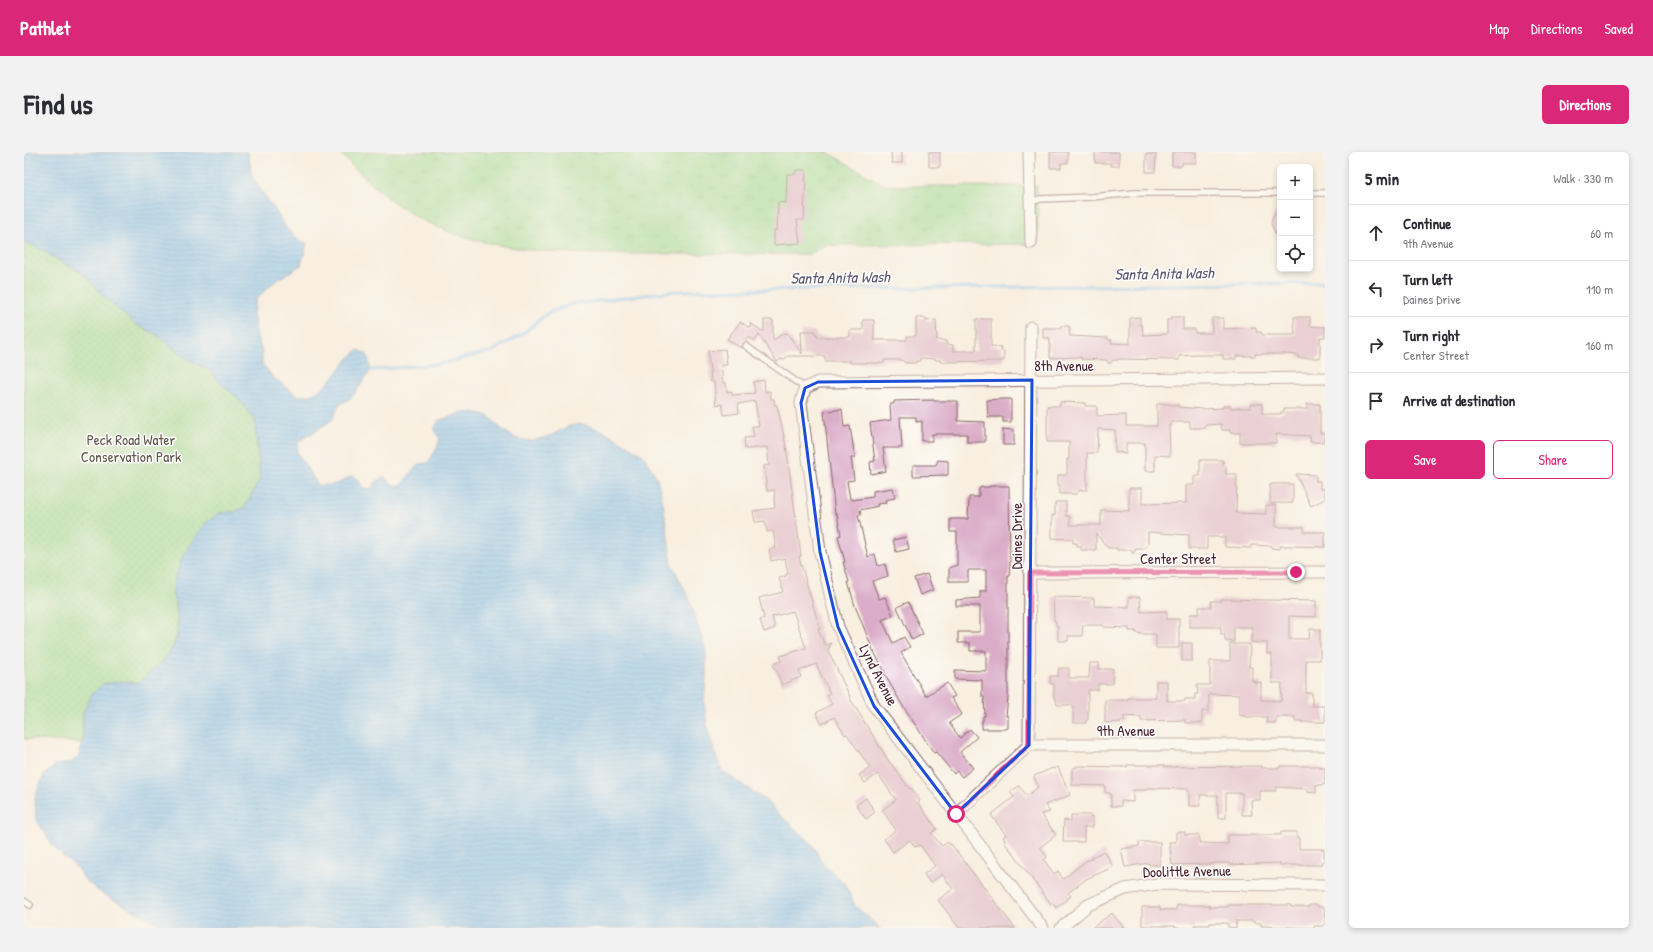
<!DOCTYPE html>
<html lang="en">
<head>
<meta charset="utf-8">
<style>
	body { margin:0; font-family:"Patrick Hand",sans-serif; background:#f2f2f3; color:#2b2b33 }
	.controls { position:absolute; right:12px; top:12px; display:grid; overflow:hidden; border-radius:6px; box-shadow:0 2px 6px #0003 }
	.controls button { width:36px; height:36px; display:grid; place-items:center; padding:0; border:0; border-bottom:1px solid #e1e1e2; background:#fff; color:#2b2b33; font:20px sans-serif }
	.stop { position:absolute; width:12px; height:12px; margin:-9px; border:3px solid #db2777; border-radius:50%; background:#fff }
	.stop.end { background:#db2777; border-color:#fff; box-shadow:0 1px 4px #0008 }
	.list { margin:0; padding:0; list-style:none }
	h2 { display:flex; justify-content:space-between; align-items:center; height:52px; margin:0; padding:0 16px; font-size:17px }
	h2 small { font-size:13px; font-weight:400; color:#7c7c81 }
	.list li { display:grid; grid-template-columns:26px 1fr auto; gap:12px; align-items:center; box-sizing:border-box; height:56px; padding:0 16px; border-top:1px solid #e1e1e2 }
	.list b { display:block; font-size:15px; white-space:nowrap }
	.list p { margin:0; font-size:13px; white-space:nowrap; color:#7c7c81 }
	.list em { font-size:13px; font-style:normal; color:#7c7c81 }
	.actions { display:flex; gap:8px; padding:12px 16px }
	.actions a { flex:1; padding:9px 0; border:1px solid #db2777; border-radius:6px; text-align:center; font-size:14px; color:#db2777 }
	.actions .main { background:#db2777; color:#fff }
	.icon { flex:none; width:22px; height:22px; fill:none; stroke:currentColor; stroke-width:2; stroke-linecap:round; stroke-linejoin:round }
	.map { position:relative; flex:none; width:1301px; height:776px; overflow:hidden; border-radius:6px }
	header { display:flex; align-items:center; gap:24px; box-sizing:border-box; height:56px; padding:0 20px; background:#db2777; color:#fff }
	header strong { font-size:19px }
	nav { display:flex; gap:22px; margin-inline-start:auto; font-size:14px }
	.intro { display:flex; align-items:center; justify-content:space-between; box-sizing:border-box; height:96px; padding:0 24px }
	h1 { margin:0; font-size:28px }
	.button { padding:10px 18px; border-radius:6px; background:#db2777; color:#fff; font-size:14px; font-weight:700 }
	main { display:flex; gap:24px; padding:0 24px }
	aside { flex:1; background:#fff; border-radius:6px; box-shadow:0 2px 6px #0003 }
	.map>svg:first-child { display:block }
	.grass { fill:url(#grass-tufts); stroke:#727d5e }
	.park { fill:url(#park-dots); stroke:#727d5e }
	.water { fill:url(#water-rules); stroke:#626f8e }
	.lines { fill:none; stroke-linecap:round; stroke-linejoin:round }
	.stream { stroke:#7bbff1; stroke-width:3 }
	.building { fill:#daacc7 }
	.lane-casing { stroke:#87686a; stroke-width:8 }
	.street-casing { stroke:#87686a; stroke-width:13 }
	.lane { stroke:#fff; stroke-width:5.5 }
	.street { stroke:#fff; stroke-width:11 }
	.route { stroke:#db2777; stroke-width:5 }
	.marked { fill:none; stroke:#1d4ed8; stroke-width:3; stroke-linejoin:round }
	.labels { text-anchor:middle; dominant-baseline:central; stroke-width:3; stroke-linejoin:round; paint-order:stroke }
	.street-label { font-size:15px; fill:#4a1f2b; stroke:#fff }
	.park-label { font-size:15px; fill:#62574a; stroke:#fff }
	.water-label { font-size:16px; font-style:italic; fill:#5b5770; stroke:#fff }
</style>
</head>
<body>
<header>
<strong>Pathlet</strong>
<nav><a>Map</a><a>Directions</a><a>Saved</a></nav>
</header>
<div class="intro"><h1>Find us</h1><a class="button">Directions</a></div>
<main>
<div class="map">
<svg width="1301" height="776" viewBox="0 0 1301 776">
	<defs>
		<pattern id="grass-tufts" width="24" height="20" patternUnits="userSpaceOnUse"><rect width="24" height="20" fill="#99db92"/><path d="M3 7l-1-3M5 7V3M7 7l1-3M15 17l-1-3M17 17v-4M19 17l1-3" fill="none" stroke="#85bc7e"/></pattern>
		<pattern id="park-dots" width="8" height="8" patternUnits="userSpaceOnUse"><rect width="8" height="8" fill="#99db92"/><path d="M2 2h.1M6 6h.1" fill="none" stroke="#85bc7e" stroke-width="1.8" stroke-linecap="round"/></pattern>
		<pattern id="water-rules" width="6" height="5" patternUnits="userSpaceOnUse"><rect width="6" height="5" fill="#7bbff1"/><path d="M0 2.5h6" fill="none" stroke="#679bc3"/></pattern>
	</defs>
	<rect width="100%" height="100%" fill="#fff"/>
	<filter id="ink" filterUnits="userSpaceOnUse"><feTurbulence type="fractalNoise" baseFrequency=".025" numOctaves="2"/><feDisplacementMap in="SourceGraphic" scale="8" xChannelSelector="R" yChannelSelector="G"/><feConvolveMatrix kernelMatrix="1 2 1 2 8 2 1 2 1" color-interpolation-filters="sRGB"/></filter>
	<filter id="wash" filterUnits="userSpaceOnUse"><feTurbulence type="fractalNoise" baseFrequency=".012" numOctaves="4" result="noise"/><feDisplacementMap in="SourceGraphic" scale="16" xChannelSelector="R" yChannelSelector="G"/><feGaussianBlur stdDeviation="0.9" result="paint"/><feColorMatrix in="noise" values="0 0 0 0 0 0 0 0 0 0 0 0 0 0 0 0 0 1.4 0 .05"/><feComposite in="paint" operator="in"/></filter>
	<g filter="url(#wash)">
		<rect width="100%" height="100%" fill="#f8efe0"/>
		<path class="grass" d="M315 0H803L862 34H1013L1014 92 800 93 786 102C735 102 683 102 632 102 555 102 473 104 402 70 369 54 341 27 315 0Z"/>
		<path class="park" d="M0 89 13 95 62 124 77 142 111 172 133 183 166 208 186 219 198 233 212 244 231 268 236 327 221 355 210 360 195 361 148 441C163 487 149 503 114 531L97 529 59 561V591L0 587Z"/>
		<path class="water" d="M0 0H224L228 24 238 40 250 56 259 72 271 86 283 92 277 113 250 130 232 147 229 161 233 185 238 200V212L251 227 274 244C279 244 285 244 289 242 308 233 317 211 334 198L343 202 347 218 328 245 315 253 308 268 274 290 273 301 294 333C308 334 316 332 327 324L334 327 339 336 347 337 353 329 360 325 369 333 378 334 382 327 395 312 404 311 413 296 416 287 410 278 415 268 427 265 437 260 455 261 466 265 480 279 493 287 508 289 528 283 545 274 558 272 580 279 619 303 633 326 639 351 648 413 664 444 682 499V525L680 550 683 573 689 597 698 619 744 650 756 663 787 691 800 713 821 732 831 754 856 776H142L76 740 62 729 51 714 33 699 12 667 11 645 20 623 32 613 46 611 54 606 59 591V561L68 542 79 532 97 529 114 531 139 509 148 497 153 486 154 470 152 453 148 441 151 425 159 404 174 381 184 369 195 361 210 360 221 355 236 327 231 268 212 244 198 233 186 219 166 208 133 183 111 172 77 142 62 124 13 95 0 89Z"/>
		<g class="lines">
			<path class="stream" d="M347 218 415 212 469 199 498 182 524 161 548 152 652 139 1301 131"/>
		</g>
		<g id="blocks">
			<path class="building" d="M867 0H878V11H868Z
				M905 0H916V15H905Z
				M1026 0H1044V11H1037V16H1026Z
				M1071 0H1095V14H1087V11H1071Z
				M1148 0H1172V11H1158V14H1148Z
				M1122 2H1132L1131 20H1122Z
				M772 18H782L780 68H773L776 91 750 93V78H753L754 50 762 51 763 22H772Z
				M1256 52V91L1247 72 1248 66Z
				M1116 165V173H1118L1119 183 1143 182V168H1147V165H1159V177H1171V181H1188V166H1199V177L1232 175V180H1237L1238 183H1271L1270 165H1286V174L1301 175V185H1296V206H1274V203L1260 202H1231V204H1212V207H1199V203H1173L1155 204V208L1094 207V208H1089L1086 212 1082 208 1057 207V205L1026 206V186H1019V176H1037V174H1045L1046 184 1084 186V188H1088L1087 191 1106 192V166Z
				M892 166H902V169L912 168 913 188 922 189V192L929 193V199H952V167H967V194L977 195V199H980V209L916 210V208H912V207L896 206V209H892V211H881L878 208H860V211H826V209H801V204H764L759 208 757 207 753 210 735 183 731 189 724 185 717 196 703 187 716 170 726 176 728 174 726 171 740 180V168H749V188L761 181 762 182 763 181 778 202 777 179H791V182H793V185H826V178H839V168H850V188H883V184H892Z
				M701 197 703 213H697L699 231H702L703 240 708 239V243L731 241 729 230 740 228 741 240 746 239 747 247H750L751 253H753L762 294 777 404 775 405 796 477H794L801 493 807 491 804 498 826 545H825L864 608 886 637 887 636 896 649 894 651 913 677 907 681 918 694 924 690 926 693 927 692 991 776H935L914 748 929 737 918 722 906 731 900 722 911 714 896 693 891 695 886 688 869 700 860 687 872 678 858 658 872 648 854 622 841 631 835 623 846 616 823 582 821 583 810 565 798 572 792 561 808 552 803 543 806 541 792 512 775 519 777 525 758 533 749 512 757 509 756 504 782 496 769 459 748 465 751 476 740 480 736 468 740 466 735 446 759 440 755 426 762 424V422H764L761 406 747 409 745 397 752 396 749 379 743 380 741 369 731 370 729 359 751 356 750 347 751 338 743 339 740 314 745 313 743 295 721 297 720 286 730 285 728 274H735L731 249 714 252 715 261 700 263 698 252 692 253 690 230H687L684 199Z
				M978 247H987V270H979V265H964L963 248Z
				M910 248V249H934V269L961 270V290H943V282H908V289H898V269L892 270V265H876L878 296H859L862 319 847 322 846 310 851 309 846 271 867 268 866 252H870V249Z
				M1036 250 1061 251V254H1073V264L1102 263V274H1133V252H1146V253H1154V255L1178 257 1199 256V254H1207V256H1226V252H1238V262H1257V260H1260V257H1283V252H1296V281H1301V290H1286V284L1252 282V291H1216V281H1206V278H1198L1197 272 1181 273V276H1166V270H1147V274L1145 273 1146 304 1131 303V319H1121V291H1102V301L1091 300V278L1074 277 1073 301H1063V338H1056L1052 342H1036V333H1034V323H1043V307H1045V290H1023V254H1036Z
				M818 257 820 275 826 274 831 306H827L830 328 823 329 826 347H828V348L849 345V339L869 336 871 346 861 348 862 351 853 352 854 354 836 358 837 363H834L844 405 851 402 854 414 861 412 864 424 848 429 855 447 861 445 869 463 858 468 869 491 880 485 886 495 877 501 902 544 923 531 931 544 927 546 938 562 925 571 936 586 946 577 953 585 936 600 949 616 938 625 933 619 930 622 912 600 910 601 877 551 860 521 861 520 849 498 831 454 824 430H825L819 410H821L814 384 817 383 813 362H811L800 260Z
				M979 277 990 278V293H979Z
				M914 308 924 309V323L889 324V313H912Z
				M1176 308H1199V314H1202V322H1213L1212 361 1242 362V353H1252V375H1280V380H1301V395L1268 394H1256V397L1247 396V394L1227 393V396L1201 395V385H1183V397H1165V383L1124 380V392L1120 397H1112L1109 402 1107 398H1093V396H1084L1072 382V398H1057V394H1053V391H1049V387L1028 386V363L1031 364V350H1042V364H1046V373H1077V358L1105 359V336H1118V352L1162 351V333H1170V324H1176Z
				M1272 322 1292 323V329H1296V337H1301V347L1287 354Z
				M1248 332H1269V351H1246V333Z
				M966 334H985L986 413 985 425 984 424V545L982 564H984V576L982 577H958V569H959V564H961L960 545H958V528L931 527V518L962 519V499H946V491H934V480H956V454H932V448L956 446V439H962V418H944V430H925V416L933 413V380H926V367H944L945 345H955V337L957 335H966Z
				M882 385 885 397 872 400 869 388Z
				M903 422 909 438 896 443 890 426Z
				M1029 445 1070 446V454L1105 455V445H1116L1117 460 1143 459V467H1155V496H1132V482H1116V481H1112V479H1105V476L1079 475V473H1059L1058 484H1044V489H1034V474H1032V469H1030Z
				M1197 447 1292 449V465L1265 464V487H1285L1286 477H1296V508H1282V541H1288V554H1301V570H1278V569H1271V565H1252V571H1242L1243 565H1221V564L1215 563V543L1185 542V559H1178V571H1161V568L1117 569V565L1100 564V569H1096V570L1081 571V548H1104V546H1132V529H1143V549H1161V547H1171V542H1174L1173 533H1186V509H1206V492H1226L1225 515H1228V529H1231V531L1237 530V548L1257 549 1258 531H1248V502H1243V491L1227 490 1228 475H1210V490L1201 489V482H1197V475H1166V462H1175V455H1187V449H1197Z
				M884 450 899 482 888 488 873 455Z
				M1158 491H1168V509H1158Z
				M1066 511H1075V517H1089L1088 532H1074V538H1064V568H1062V571H1049V553H1033L1032 547H1030V532H1026V524H1034L1035 516H1045V526H1065Z
				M1103 613H1140V615L1238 614V616H1256V614H1295V616H1301V631L1300 633H1292V641L1283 640 1284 637 1252 635V639H1236V648H1227L1228 663H1218V641H1202V666H1194V643H1176V654H1165V637L1123 636V638H1109V650L1097 649V654H1087V642L1081 640V634L1048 633V616H1052V614L1103 615Z
				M1034 615 1046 643 1021 653 1026 660 1017 662 1032 683 1016 695 1023 705 1020 708 1030 722 1034 719 1039 727 1062 709 1068 707V705L1080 699 1082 704 1083 703 1089 715 1062 727 1044 741 1047 744 1032 756 1029 751 1027 752 981 691 982 690 979 685 982 683 967 663 990 645 986 640 995 634 1003 644 1014 635 1010 624 1029 616V617Z
				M842 646 851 660 842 667 832 653Z
				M1047 663H1066L1067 665H1069V675H1060V690H1039L1040 668 1047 669Z
				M1152 680H1161V683H1175V691L1204 692V683H1257V680H1273V686H1275V697H1300V710H1297V713H1256V711L1206 713V711H1189V712L1148 713 1145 690H1152Z
				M1115 690H1136V713H1125V711L1101 715 1097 697 1115 694Z
				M1154 753H1185V755H1204V753H1267V755H1285V753H1294V755H1300L1301 769 1300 774H1290V776L1237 774V771H1230V769H1212V776L1204 775V771H1186V773H1170V776H1151V774H1118V755H1136V758H1152V755Z
				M1088 761 1100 776H1068Z"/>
		</g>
	</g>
	<g filter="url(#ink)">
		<use href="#blocks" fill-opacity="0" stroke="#87686a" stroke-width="1"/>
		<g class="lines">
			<g class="lane-casing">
				<path id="lane" d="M1286 41H1301
					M1006 50 1016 47 1068 45 1110 41H1256
					M722 194 781 236
					M0 749 6 753"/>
			</g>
			<g class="street-casing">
				<path id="street" d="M1005 0 1007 91
					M1006 421 1301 420
					M1005 593 1007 175
					M932 662 1005 593H1301
					M1019 776 850 554 814 475 796 400 777 251 781 236 794 230 1301 226
					M1037 776 1064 753 1101 737 1133 732 1301 733"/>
			</g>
			<use href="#lane" class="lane"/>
			<use href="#street" class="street"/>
		</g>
	</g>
	<g class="lines" filter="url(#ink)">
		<path class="route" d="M932 662 1005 593 1006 421 1272 420"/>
	</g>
	<path d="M0 0H1301V776H0ZM1008 228 1005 593 932 662 850 554 814 475 796 400 777 251 781 236 794 230Z" fill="#f8efe0" fill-opacity=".55" fill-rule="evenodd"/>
	<path class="marked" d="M1008 228 1005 593 932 662 850 554 814 475 796 400 777 251 781 236 794 230Z"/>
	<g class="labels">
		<g class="street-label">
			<text x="1040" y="213">8th Avenue</text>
			<text transform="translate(992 384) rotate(-90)">Daines Drive</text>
			<text x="1154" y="406">Center Street</text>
			<text transform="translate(855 523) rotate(63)">Lynd Avenue</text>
			<text x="1102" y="578">9th Avenue</text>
			<text transform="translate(1163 719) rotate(-1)">Doolittle Avenue</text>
		</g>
		<g class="park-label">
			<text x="107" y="287">Peck Road Water<tspan x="107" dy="17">Conservation Park</tspan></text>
		</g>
		<g class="water-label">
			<text transform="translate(1140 121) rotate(-1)">Santa Anita Wash</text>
			<text transform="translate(816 125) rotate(-1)">Santa Anita Wash</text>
		</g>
	</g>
</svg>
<div class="controls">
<button>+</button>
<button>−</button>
<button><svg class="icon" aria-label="locate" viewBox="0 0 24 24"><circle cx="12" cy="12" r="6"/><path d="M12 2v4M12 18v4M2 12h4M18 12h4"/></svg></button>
</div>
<div class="stop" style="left:932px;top:662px"></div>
<div class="stop end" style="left:1272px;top:420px"></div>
</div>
<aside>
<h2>5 min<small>Walk · 330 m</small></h2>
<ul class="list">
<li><svg class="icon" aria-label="ahead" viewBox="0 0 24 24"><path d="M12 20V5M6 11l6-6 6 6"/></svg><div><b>Continue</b><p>9th Avenue</p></div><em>60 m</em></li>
<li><svg class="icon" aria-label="left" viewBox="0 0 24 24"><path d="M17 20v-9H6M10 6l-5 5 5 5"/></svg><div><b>Turn left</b><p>Daines Drive</p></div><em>110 m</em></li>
<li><svg class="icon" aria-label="right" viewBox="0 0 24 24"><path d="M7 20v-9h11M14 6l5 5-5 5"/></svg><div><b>Turn right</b><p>Center Street</p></div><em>160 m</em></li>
<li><svg class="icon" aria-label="arrive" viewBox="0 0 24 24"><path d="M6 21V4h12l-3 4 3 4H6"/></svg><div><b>Arrive at destination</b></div></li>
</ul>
<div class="actions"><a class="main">Save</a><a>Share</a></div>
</aside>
</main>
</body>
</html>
